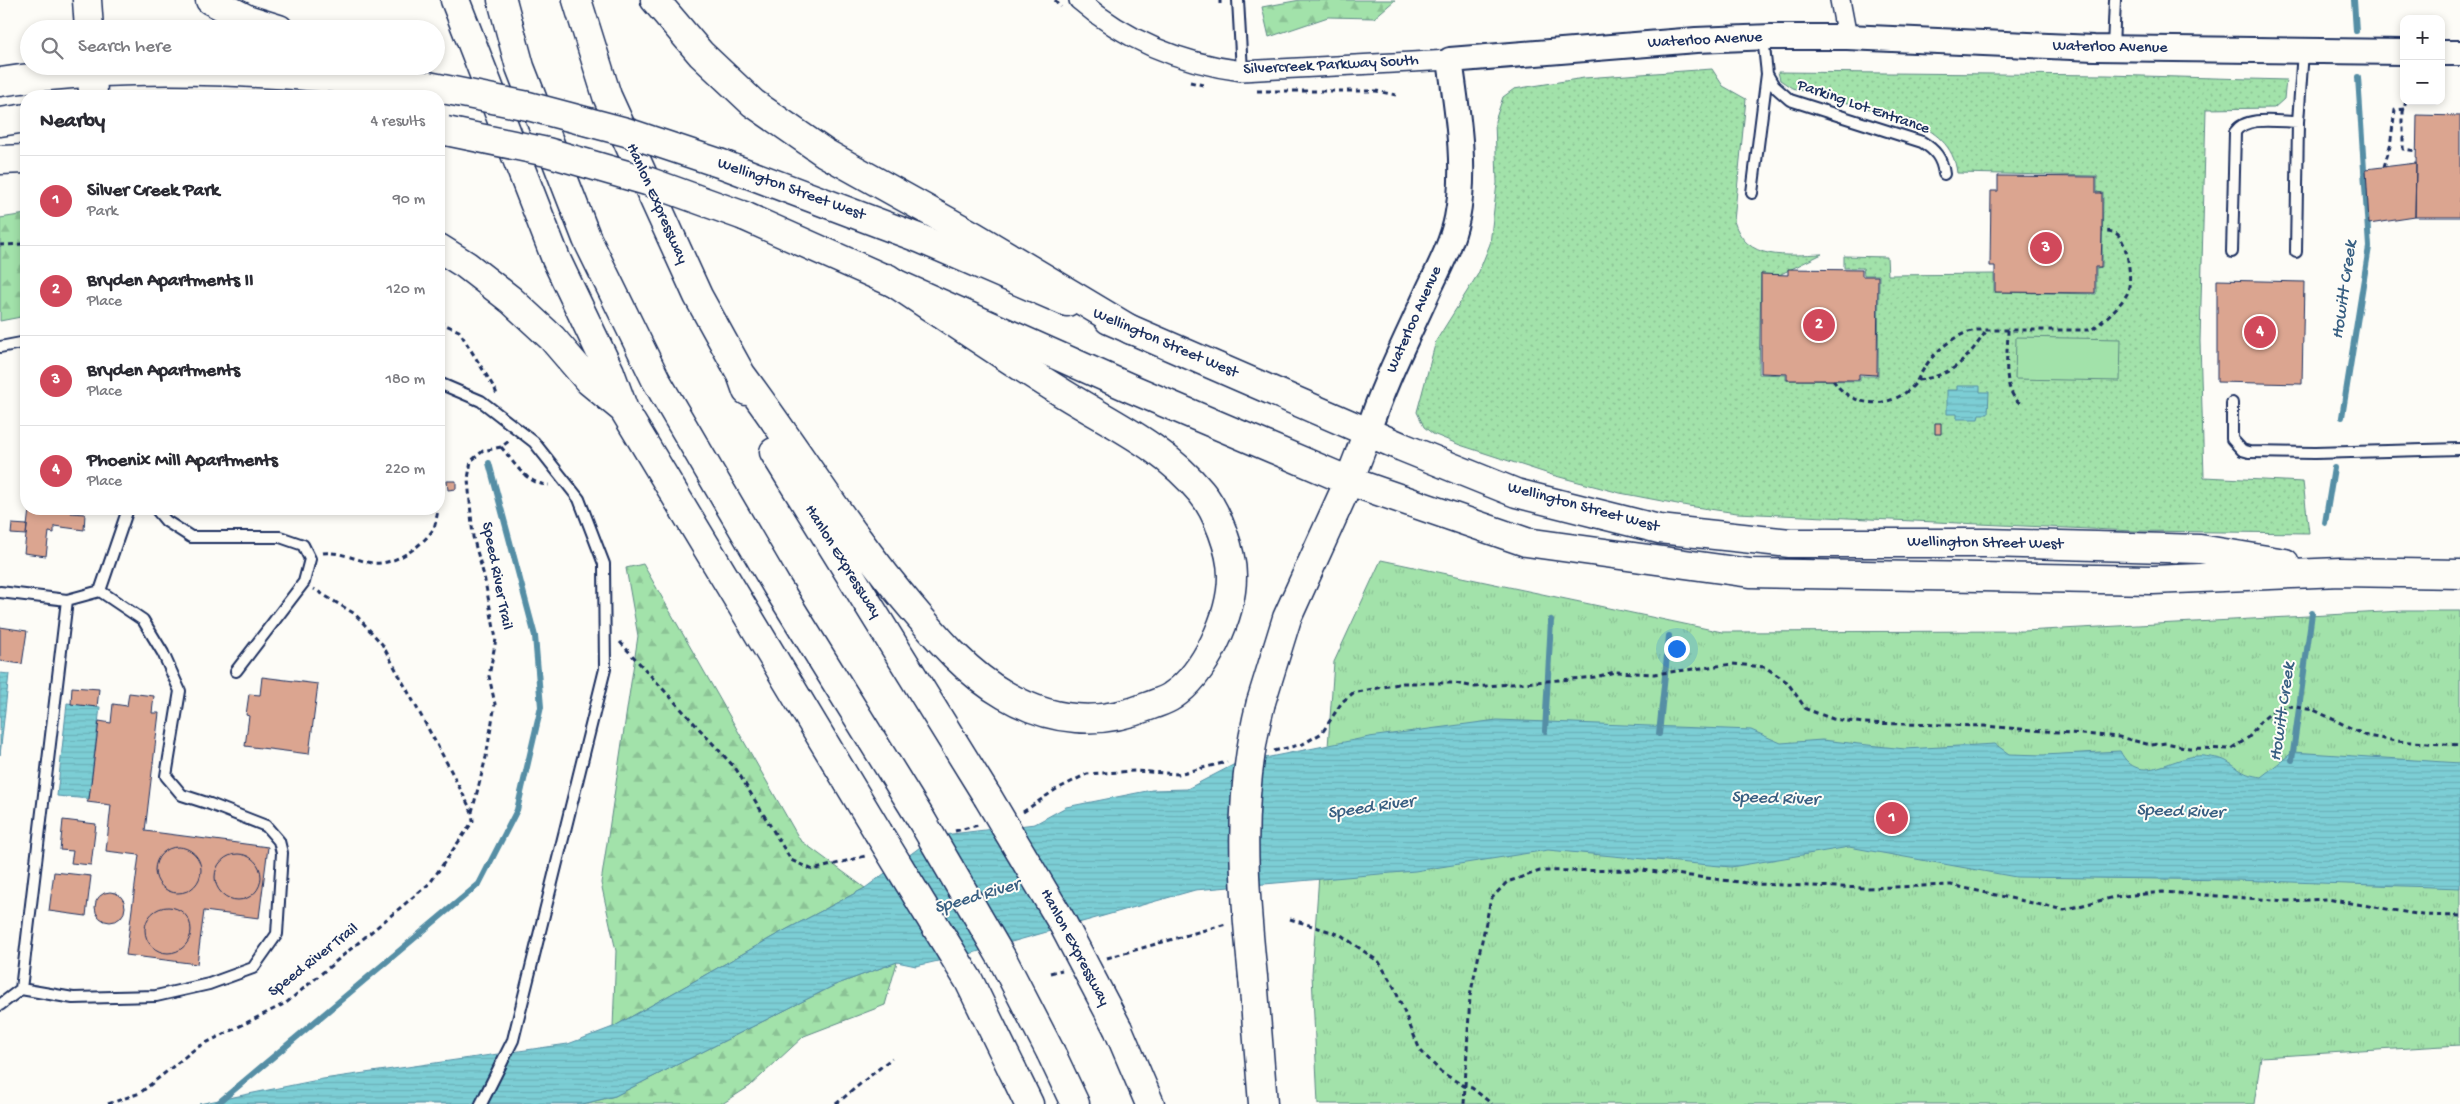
<!DOCTYPE html>
<html lang="en">
<head>
<meta charset="utf-8">
<style>
	body { margin:0; font-family:"Gochi Hand",sans-serif; background:#f2f2f3; color:#2b2b33 }
	.controls { position:absolute; right:15px; top:15px; display:grid; overflow:hidden; border-radius:10px; box-shadow:0 2px 8px #0003 }
	.controls button { width:45px; height:45px; display:grid; place-items:center; padding:0; border:0; border-bottom:1px solid #e1e1e2; background:#fff; color:#2b2b33; font:25px sans-serif }
	.you { position:absolute; left:1676px; top:648px; width:18px; height:18px; margin:-12px; border:4px solid #fff; border-radius:50%; background:#1a73e8; box-shadow:0 0 0 8px #1a73e833 }
	.badge { display:grid; place-items:center; width:32px; height:32px; border-radius:50%; background:#d1495b; color:#fff; font-size:16px; font-weight:700 }
	.pin { position:absolute; translate:-50% -50%; border:2px solid #fff; box-shadow:0 1px 5px #0006 }
	.list { margin:0; padding:0; list-style:none }
	h2 { display:flex; justify-content:space-between; align-items:center; height:65px; margin:0; padding:0 20px; font-size:21px }
	h2 small { font-size:16px; font-weight:400; color:#7c7c81 }
	.list li { display:grid; grid-template-columns:32px 1fr auto; gap:15px; align-items:center; box-sizing:border-box; height:90px; padding:0 20px; border-top:1px solid #e1e1e2 }
	.list b { display:block; font-size:19px; white-space:nowrap }
	.list p { margin:0; font-size:16px; white-space:nowrap; color:#7c7c81 }
	.list em { font-size:16px; font-style:normal; color:#7c7c81 }
	.icon { flex:none; width:28px; height:28px; fill:none; stroke:currentColor; stroke-width:2; stroke-linecap:round; stroke-linejoin:round }
	.map { position:relative; flex:none; width:2460px; height:1104px; overflow:hidden }
	.search { position:absolute; background:#fff; box-shadow:0 2px 8px #0003; left:20px; top:20px; width:425px; height:55px; display:flex; align-items:center; gap:12px; box-sizing:border-box; padding:0 18px; border-radius:28px; color:#7c7c81; font-size:19px }
	.panel { position:absolute; background:#fff; box-shadow:0 2px 8px #0003; left:20px; top:90px; width:425px; height:425px; border-radius:20px }
	.map>svg:first-child { display:block }
	.grass { fill:url(#grass-dots); stroke:#5e8884 }
	.forest { fill:url(#forest-firs); stroke:#5e8884 }
	.park { fill:url(#park-tufts); stroke:#5e8884 }
	.pitch { fill:#a2e2aa; stroke:#5e8884 }
	.water { fill:url(#water-rules); stroke:#558ea5 }
	.lines { fill:none; stroke-linecap:round; stroke-linejoin:round }
	.stream { stroke:#558ea5; stroke-width:6 }
	.building { fill:#dba590; stroke:#1b2f5e }
	.service-casing { stroke:#1b2f5e; stroke-width:14 }
	.minor-casing { stroke:#1b2f5e; stroke-width:22 }
	.tertiary-casing { stroke:#1b2f5e; stroke-width:28 }
	.primary-casing { stroke:#1b2f5e; stroke-width:31 }
	.trunk-casing { stroke:#1b2f5e; stroke-width:31 }
	.path { stroke:#1b2f5e; stroke-width:3; stroke-dasharray:5 4; stroke-linecap:butt }
	.service { stroke:#fdfcf7; stroke-width:10 }
	.minor { stroke:#fdfcf7; stroke-width:19 }
	.tertiary { stroke:#fdfcf7; stroke-width:24 }
	.primary { stroke:#fdfcf7; stroke-width:28 }
	.trunk { stroke:#fdfcf7; stroke-width:28 }
	.primary-bridge-casing { stroke:#1b2f5e; stroke-width:31; stroke-linecap:butt }
	.trunk-bridge-casing { stroke:#1b2f5e; stroke-width:31; stroke-linecap:butt }
	.primary-bridge { stroke:#fdfcf7; stroke-width:28 }
	.trunk-bridge { stroke:#fdfcf7; stroke-width:28 }
	.labels { text-anchor:middle; dominant-baseline:central; stroke-width:4; stroke-linejoin:round; paint-order:stroke }
	.street-label { font-size:16px; fill:#1b2f5e; stroke:#fdfcf7 }
	.water-label { font-size:18px; font-style:italic; fill:#385f82; stroke:#fdfcf7 }
</style>
</head>
<body>
<div class="map">
<svg width="2460" height="1104" viewBox="0 0 2460 1104">
	<defs>
		<pattern id="grass-dots" width="8" height="8" patternUnits="userSpaceOnUse" patternTransform="scale(1.25)"><rect width="8" height="8" fill="#a2e2aa"/><path d="M2 2h.1M6 6h.1" fill="none" stroke="#8bc295" stroke-width="1.8" stroke-linecap="round"/></pattern>
		<pattern id="forest-firs" width="22" height="20" patternUnits="userSpaceOnUse" patternTransform="scale(1.25)"><rect width="22" height="20" fill="#a2e2aa"/><path d="M5 1l3.5 6h-7zM16 11l3.5 6h-7z" fill="#8bc295"/></pattern>
		<pattern id="park-tufts" width="24" height="20" patternUnits="userSpaceOnUse" patternTransform="scale(1.25)"><rect width="24" height="20" fill="#a2e2aa"/><path d="M3 7l-1-3M5 7V3M7 7l1-3M15 17l-1-3M17 17v-4M19 17l1-3" fill="none" stroke="#8bc295"/></pattern>
		<pattern id="water-rules" width="6" height="5" patternUnits="userSpaceOnUse" patternTransform="scale(1.25)"><rect width="6" height="5" fill="#7cced5"/><path d="M0 2.5h6" fill="none" stroke="#6bb1b9"/></pattern>
	</defs>
	<rect width="100%" height="100%" fill="#fdfcf7"/>
	<filter id="ink" filterUnits="userSpaceOnUse"><feTurbulence type="fractalNoise" baseFrequency=".02" numOctaves="2"/><feDisplacementMap in="SourceGraphic" scale="10" xChannelSelector="R" yChannelSelector="G"/><feConvolveMatrix kernelMatrix="1 2 1 2 8 2 1 2 1" color-interpolation-filters="sRGB"/></filter>
	<g filter="url(#ink)">
		<path class="grass" d="M1712 69 1723 86 1746 99 1734 221C1746 262 1786 255 1822 254L1779 275 1761 274 1759 374 1786 375V380L1860 381V376H1878L1879 275H1864L1863 268H1844V256L1887 257 1888 275 1994 274V292L2096 294V268L2102 267 2103 193 2097 192V176L1957 173C1954 145 1935 132 1911 120L1792 88 1780 80 1778 72 2107 75 2286 80 2284 99 2274 108 2206 109 2200 341 2204 477 2303 482 2309 533 2134 531 1737 513 1688 506 1620 493 1552 475 1460 445 1433 434 1424 427 1417 412 1436 341 1478 274 1490 244 1497 183 1495 121 1503 97 1514 89 1584 78Z"/>
		<path class="forest" d="M1300 0H1395L1374 18 1328 17 1269 37 1262 7Z
			M26 214V316L0 321V218Z
			M643 564 800 840 865 888 776 935 613 1027 616 951 601 883 638 636 626 568Z
			M897 962 885 1005 804 1036 750 1086 722 1104H583L615 1096 835 985Z"/>
		<path class="park" d="M1381 560 1722 632 2024 631 2403 611H2460V1045L2261 1057 2254 1104H1318L1312 974 1334 662Z"/>
		<path class="pitch" d="M2016 337 2121 339 2120 381 2015 379Z"/>
		<path class="water" d="M1957 386H1980V392H1989L1988 414H1979L1978 419H1957V414H1947V390H1957Z
			M0 673 9 674 0 755Z
			M67 703 100 707 89 799 57 796Z
			M1497 720 1751 730 1781 743 1822 740 1905 749 1995 744 2009 754 2043 755 2120 751C2140 790 2174 753 2204 756 2210 757 2221 758 2226 761 2242 770 2241 774 2261 777L2293 752 2460 763V888L2235 880 2016 877 1849 847 1731 867 1548 850 1415 871 1195 890 969 954 916 966 897 962 835 985 615 1096 583 1104H199L323 1079 568 1044 613 1027 776 935 865 888 935 836 1035 824 1066 807 1152 790 1187 789 1235 764 1369 737Z"/>
		<g class="lines">
			<path class="stream" d="M2354 0 2356 31
				M2342 417 2369 247 2358 77
				M2325 523 2334 468
				M1545 731 1551 620
				M1659 734 1669 636
				M2292 760 2312 613
				M217 1104 479 884 517 810 541 707 535 636 489 463"/>
		</g>
		<path class="building" d="M2417 115 2460 116V217H2415Z
			M2416 163 2415 217 2369 224 2366 169Z
			M1998 176 2096 177V193H2102V231L2101 267H2095V293L1995 292V266H1990L1991 191H1998Z
			M1788 269 1862 270V276H1878L1877 375 1859 374V380H1787V374L1761 373V274L1788 275Z
			M2217 280 2304 282 2302 384 2217 382Z
			M1935 423H1941V434H1935Z
			M447 481H456V489L448 490Z
			M29 509H71V513L85 514 84 530 54 526V533L49 532 46 556 24 553Z
			M12 524 27 525 26 535 11 534Z
			M0 627 27 631 22 664 0 661Z
			M262 677 318 684 309 754 245 746 249 716 246 715 249 694 260 695Z
			M72 687 99 689 97 707 71 704Z
			M129 693 154 696 152 713H159L145 831 268 847 259 918 204 911 197 964 126 955 139 855 106 851 111 805 87 802 89 799 99 721 111 723 113 704 127 706Z
			M63 820 96 824 91 865 71 863 73 851 60 850Z
			M155 870a23 23 0 1 1 46 0a23 23 0 1 1-46 0Z
			M215 877a23 23 0 1 1 46 0a23 23 0 1 1-46 0Z
			M54 872 91 876 86 916 49 911Z
			M95 907a15 15 0 1 1 30 0a15 15 0 1 1-30 0Z
			M145 930a23 23 0 1 1 46 0a23 23 0 1 1-46 0Z"/>
		<g class="lines">
			<g class="service-casing">
				<path id="service" d="M1238 0 1242 71
					M2113 48 2115 0
					M1767 74 1774 86 1790 100 1922 142C1935 150 1942 158 1944 174
					M1752 193 1767 74 1763 37
					M2232 252 2235 132C2246 115 2280 122 2298 122
					M2296 252 2298 122 2303 51
					M0 347 26 342
					M439 383 481 401 534 442 579 499 604 564 605 669 513 1040 481 1104
					M2232 403V439L2242 450 2249 452 2315 453 2460 449
					M156 509 166 521 191 537H280L303 545 310 559 304 582 236 671
					M100 591 128 509
					M0 592 67 600 100 591 143 620 163 653 180 691 166 776 182 795 210 804 266 826 279 841 282 853 277 934 253 968 209 984 156 996 73 998 21 989 67 600
					M0 1005 21 989"/>
			</g>
			<g class="minor-casing">
				<path id="minor" d="M1079 0C1126 41 1181 63 1242 71L1450 60
					M1840 0 1847 37"/>
			</g>
			<g class="tertiary-casing">
				<path id="tertiary" d="M2441 53H2460
					M1368 432C1384 382 1408 336 1429 289 1440 266 1452 243 1457 218 1467 168 1457 110 1450 60L1696 40 1771 37H1847L2094 48 2404 52"/>
			</g>
			<g class="primary-casing">
				<path id="primary" d="M0 82C143 61 285 73 428 86
					M0 122 26 118
					M722 164 921 239 1067 302
					M744 216 1130 388 1349 481 1526 542 1750 573 2153 580 2340 572 2460 574
					M1109 320 1402 447 1516 493 1659 529 1790 543H1987L2200 549 2285 563
					M1349 481 1368 432"/>
			</g>
			<g class="trunk-casing">
				<path id="trunk" d="M87 0 89 29
					M210 0 247 19 279 29
					M455 0 556 259 610 372 624 410 878 832
					M502 0 520 67 587 239 656 380 776 585 921 819
					M577 0 607 96 698 296 741 374 747 391
					M655 0 701 54 753 103 825 153 974 236 1131 330
					M92 66 93 96
					M362 66 377 82
					M0 160 26 159
					M439 248 466 265 511 300 552 338 589 381 623 409
					M741 374C799 452 849 534 912 608 939 640 968 674 1005 695 1051 722 1100 726 1149 706 1156 703 1165 701 1172 696 1205 674 1232 616 1232 576 1232 551 1217 511 1201 492 1163 446 1114 425 1064 394 1004 357 946 317 887 278
					M774 452 987 796
					M1261 702 1287 618 1349 481
					M1253 977 1263 1104
					M1118 1029 1150 1104
					M1051 1053 1075 1104
					M1012 1069 1029 1104"/>
			</g>
			<path class="path" d="M1055 0 1061 7
				M1220 0V4
				M1190 82 1203 85
				M1257 91H1376L1396 95
				M2406 101 2403 112V149L2416 151
				M2384 167 2390 146 2395 110 2404 109
				M0 245 26 244
				M439 322 459 331 495 389 497 395
				M2008 330C2008 352 2000 393 2023 405
				M1833 380C1850 407 1886 410 1910 389 1917 383 1920 374 1925 367 1936 350 1956 333 1977 330H2091C2103 322 2120 306 2127 294 2133 281 2128 243 2117 234 2112 231 2107 231 2102 231
				M1918 380C1955 375 1967 359 1987 330
				M439 447 441 492 439 503
				M501 447C515 463 525 484 549 485
				M323 553C339 551 356 560 372 563 394 566 423 546 434 528 436 522 437 515 438 509
				M620 642 736 769 791 860 813 870 865 856
				M1274 751 1303 744 1322 733 1342 702 1353 693 1403 683H1455L1475 687 1595 677 1615 672 1654 674 1733 664 1765 667 1787 682 1806 709 1833 719 1863 723 1984 726 2119 737 2151 745 2166 743 2189 748 2232 749 2249 737 2260 722 2272 712 2289 706 2314 710 2367 736 2396 741 2460 745
				M472 812 486 757 495 704 489 676 496 639 484 576 473 537 468 479 471 461 483 451 501 447 509 441
				M1023 812 1055 790 1087 774 1135 771 1178 774 1227 762
				M955 831 978 825
				M1290 919 1341 935 1379 962 1394 987 1420 1050 1441 1072 1464 1086 1472 1088 1492 1104
				M1107 958 1226 924
				M1050 973 1062 970
				M108 1104 140 1093 196 1048 286 1003 430 883 473 821 472 812 448 765 382 644 355 614 314 589
				M836 1104 892 1058
				M1464 1104 1470 996 1491 899 1507 882 1540 871 1642 870 1755 884 1866 888 1951 885 2064 910 2114 897 2163 892 2288 901 2327 899 2422 915 2460 916"/>
			<use href="#service" class="service"/>
			<use href="#minor" class="minor"/>
			<use href="#tertiary" class="tertiary"/>
			<use href="#primary" class="primary"/>
			<use href="#trunk" class="trunk"/>
			<g class="primary-bridge-casing">
				<path id="primary-bridge" d="M428 86 528 106 626 132 722 164
					M446 131 547 152 647 181 744 216"/>
			</g>
			<g class="trunk-bridge-casing">
				<path id="trunk-bridge" d="M987 796 1063 924 1118 1029
					M921 819 1003 960 1051 1053
					M878 832 969 981 1012 1069
					M1253 977C1243 882 1237 796 1261 702"/>
			</g>
			<use href="#primary-bridge" class="primary-bridge"/>
			<use href="#trunk-bridge" class="trunk-bridge"/>
		</g>
	</g>
	<g class="labels">
		<g class="street-label">
			<text transform="translate(1705 41) rotate(-3)">Waterloo Avenue</text>
			<text transform="translate(2110 48) rotate(1)">Waterloo Avenue</text>
			<text transform="translate(1331 66) rotate(-3)">Silvercreek Parkway South</text>
			<text transform="translate(1863 108) rotate(19)">Parking Lot Entrance</text>
			<text transform="translate(791 190) rotate(20)">Wellington Street West</text>
			<text transform="translate(656 204) rotate(66)">Hanlon Expressway</text>
			<text transform="translate(1415 320) rotate(-66)">Waterloo Avenue</text>
			<text transform="translate(1165 344) rotate(23)">Wellington Street West</text>
			<text transform="translate(1583 508) rotate(15)">Wellington Street West</text>
			<text transform="translate(1985 544) rotate(1)">Wellington Street West</text>
			<text transform="translate(842 562) rotate(58)">Hanlon Expressway</text>
			<text transform="translate(496 576) rotate(79)">Speed River Trail</text>
			<text transform="translate(1074 948) rotate(62)">Hanlon Expressway</text>
			<text transform="translate(314 961) rotate(-38)">Speed River Trail</text>
		</g>
		<g class="water-label">
			<text transform="translate(2345 290) rotate(-82)">Howitt Creek</text>
			<text transform="translate(2283 712) rotate(-82)">Howitt Creek</text>
			<text transform="translate(1775 799) rotate(2)">Speed River</text>
			<text transform="translate(1371 808) rotate(-8)">Speed River</text>
			<text transform="translate(2180 812) rotate(2)">Speed River</text>
			<text transform="translate(977 897) rotate(-16)">Speed River</text>
		</g>
	</g>
</svg>
<div class="controls">
<button>+</button>
<button>−</button>
</div>
<div class="you"></div>
<div class="pin badge" style="left:1892px;top:818px">1</div>
<div class="pin badge" style="left:1819px;top:325px">2</div>
<div class="pin badge" style="left:2046px;top:248px">3</div>
<div class="pin badge" style="left:2260px;top:332px">4</div>
<div class="search"><svg class="icon" aria-label="search" viewBox="0 0 24 24"><circle cx="10" cy="10" r="6"/><path d="M15 15l6 6"/></svg>Search here</div>
<section class="panel">
<h2>Nearby<small>4 results</small></h2>
<ul class="list">
<li><span class="badge">1</span><div><b>Silver Creek Park</b><p>Park</p></div><em>90 m</em></li>
<li><span class="badge">2</span><div><b>Bryden Apartments II</b><p>Place</p></div><em>120 m</em></li>
<li><span class="badge">3</span><div><b>Bryden Apartments</b><p>Place</p></div><em>180 m</em></li>
<li><span class="badge">4</span><div><b>Phoenix Mill Apartments</b><p>Place</p></div><em>220 m</em></li>
</ul>
</section>
</div>
</body>
</html>
